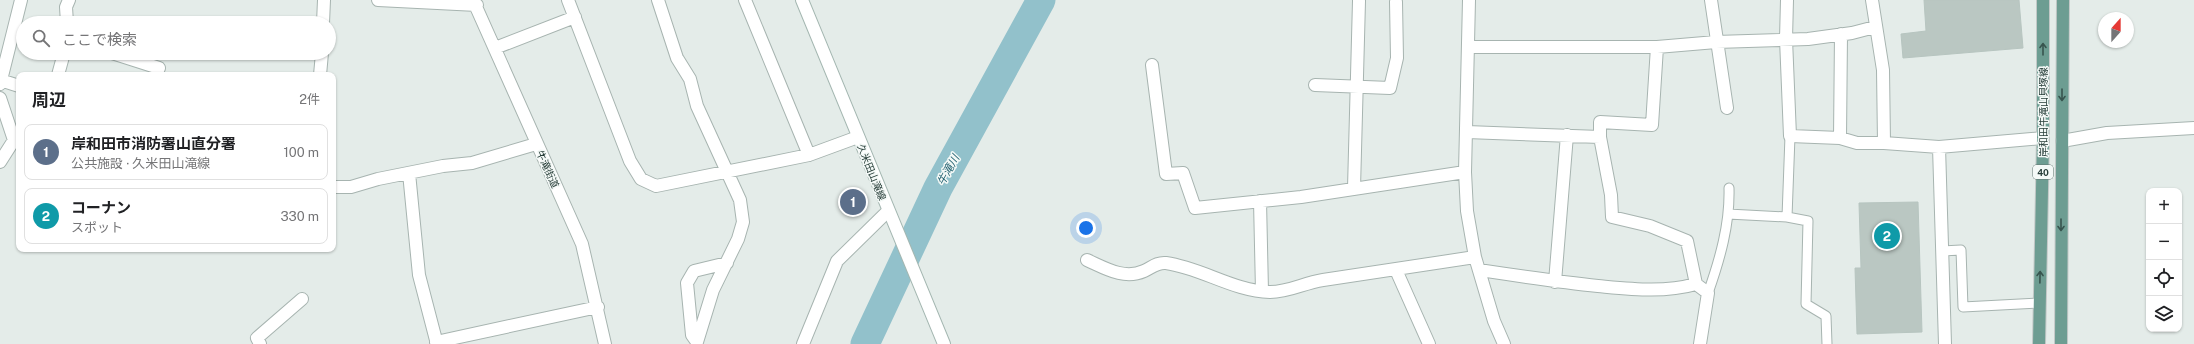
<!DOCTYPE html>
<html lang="ja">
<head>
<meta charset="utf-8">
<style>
	body { margin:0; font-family:"Public Sans","Noto Sans JP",sans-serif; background:#f2f2f2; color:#202124 }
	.controls { position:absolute; right:12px; bottom:12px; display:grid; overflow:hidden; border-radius:8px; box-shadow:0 1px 3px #0004 }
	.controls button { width:36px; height:36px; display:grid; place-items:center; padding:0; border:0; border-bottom:1px solid #e0e0e0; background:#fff; color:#202124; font:20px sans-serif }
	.compass { position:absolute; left:2098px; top:12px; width:36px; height:36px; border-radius:50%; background:#fff; box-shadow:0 1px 3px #0004; rotate:21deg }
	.you { position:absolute; left:1086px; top:228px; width:14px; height:14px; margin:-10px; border:3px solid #fff; border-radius:50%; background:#1a73e8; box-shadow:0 0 0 6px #1a73e833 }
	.badge { display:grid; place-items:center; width:26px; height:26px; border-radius:50%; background:#db2777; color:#fff; font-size:13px; font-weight:700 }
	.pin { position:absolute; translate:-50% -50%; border:2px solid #fff; box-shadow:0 1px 4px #0006 }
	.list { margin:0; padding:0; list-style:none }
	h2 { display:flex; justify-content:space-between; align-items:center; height:52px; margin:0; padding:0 16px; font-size:17px }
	h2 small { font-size:13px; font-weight:400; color:#757577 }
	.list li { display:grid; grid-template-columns:26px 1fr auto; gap:12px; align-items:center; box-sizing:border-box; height:56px; margin:0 8px 8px; padding:0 8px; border:1px solid #e0e0e0; border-radius:8px }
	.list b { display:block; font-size:15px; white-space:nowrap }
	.list p { margin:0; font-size:13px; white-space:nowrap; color:#757577 }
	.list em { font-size:13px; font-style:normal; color:#757577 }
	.icon { flex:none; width:22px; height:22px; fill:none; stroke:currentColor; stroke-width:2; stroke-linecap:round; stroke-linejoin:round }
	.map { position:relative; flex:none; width:2194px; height:344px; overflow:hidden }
	.search { position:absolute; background:#fff; box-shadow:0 1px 3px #0004; left:16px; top:16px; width:320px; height:44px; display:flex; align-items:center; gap:10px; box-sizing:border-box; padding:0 14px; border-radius:22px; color:#757577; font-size:15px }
	.panel { position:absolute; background:#fff; box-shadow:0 1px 3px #0004; left:16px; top:72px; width:320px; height:180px; border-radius:8px }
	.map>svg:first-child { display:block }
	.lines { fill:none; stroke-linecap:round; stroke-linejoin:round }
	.river { stroke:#92c1cb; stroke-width:29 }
	.building { fill:#bac7c2; stroke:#b7c5c0 }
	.lane-casing { stroke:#a7b4b0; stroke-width:11 }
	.street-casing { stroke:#a7b4b0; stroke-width:14 }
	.secondary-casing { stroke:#a4b7b1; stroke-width:14 }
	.primary-casing { stroke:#c2c8c7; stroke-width:14 }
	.lane { stroke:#fff; stroke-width:9 }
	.street { stroke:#fff; stroke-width:12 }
	.secondary { stroke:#fff; stroke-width:12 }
	.primary { stroke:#6d9d92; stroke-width:12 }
	.oneway { stroke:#37544e }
	.labels { text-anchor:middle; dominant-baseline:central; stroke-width:3; stroke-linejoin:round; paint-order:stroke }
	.shield { fill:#f4f9f7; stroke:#637571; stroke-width:1 }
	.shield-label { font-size:9px; font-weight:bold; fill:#253c37 }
	.street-label { font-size:10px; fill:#253c37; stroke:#f4f9f7 }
	.water-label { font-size:11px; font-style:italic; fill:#256372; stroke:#f4f9f7 }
</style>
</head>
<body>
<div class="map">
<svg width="2194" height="344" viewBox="0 0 2194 344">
	<rect width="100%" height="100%" fill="#e4ece9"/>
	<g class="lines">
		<path class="river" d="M865 344 938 188 1041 0"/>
	</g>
	<path class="building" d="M1924 0H2019L2023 48 1903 58 1901 34 1926 31Z
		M1918 202 1922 332 1857 334 1855 268H1861L1859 203Z"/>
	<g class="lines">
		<g class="lane-casing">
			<path id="lane" d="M1728 214 1787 217 1808 221 1806 304 1826 316 1827 344
				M1787 217 1790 136
				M1942 251 1961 250 1963 307 2040 303
				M1708 293C1720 259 1730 224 1729 188"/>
		</g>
		<g class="street-casing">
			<path id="street" d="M378 0 477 5
				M473 0 582 244 605 344
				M568 0 630 161 641 179 656 186 809 155 858 137
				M658 0 677 58 690 79 697 106 740 200 743 222 738 239 713 290 697 342
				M745 0 809 155
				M1469 0 1465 172 1467 211 1475 257 1494 321 1504 344
				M1711 0 1727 108
				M1787 0 1786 39 1790 136 1840 138 1857 143H1884
				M1872 0 1883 70 1884 143 1939 147 2043 138
				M67 23 66 7 69 0
				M323 23 324 0
				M1469 47H1657L1716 42 1808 39 1852 33 1875 27
				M495 48 575 17
				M112 53 159 68 156 75
				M1152 65 1166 174 1183 173 1195 208 1301 197 1465 172
				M58 75 64 53
				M320 75 322 53
				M0 80 19 86
				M0 84 21 0
				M1315 85 1390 88 1397 58 1396 2
				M0 98 14 140 0 162
				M1467 132 1600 137 1611 195 1612 217 1650 226 1687 241 1696 284 1708 293 1700 344
				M1600 137V122L1652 125 1657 47
				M1840 138 1841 34
				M2062 141 2107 133 2194 128
				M1939 147 1945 344
				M409 173 419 275 437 344
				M333 187H351L378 179 443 166 472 163 536 144
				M1354 188 1359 1
				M1260 201 1262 291
				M1087 260C1105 268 1124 280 1144 271 1151 268 1157 262 1166 263 1202 268 1233 291 1270 292 1290 292 1303 283 1323 280 1373 272 1424 265 1475 257
				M1396 270 1429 344
				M1479 270C1519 276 1558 282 1598 286 1631 289 1664 293 1696 284
				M1555 282 1567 135
				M436 342 598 307
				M697 342 692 335 687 283 694 271 727 263
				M260 344 257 338 302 299
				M803 344 837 261 888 211"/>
		</g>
		<g class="secondary-casing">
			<path id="secondary" d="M802 0 944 344"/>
		</g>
		<g class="primary-casing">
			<path id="primary" d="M2039 344 2043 138V0
				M2061 344 2063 0"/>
		</g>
		<use href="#lane" class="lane"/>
		<use href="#street" class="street"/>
		<use href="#secondary" class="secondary"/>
		<use href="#primary" class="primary"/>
	</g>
	<defs><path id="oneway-shaft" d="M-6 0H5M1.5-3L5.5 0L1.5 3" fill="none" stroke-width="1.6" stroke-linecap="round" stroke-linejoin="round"/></defs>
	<g class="oneway">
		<use href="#oneway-shaft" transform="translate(2043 49) rotate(-90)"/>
		<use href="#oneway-shaft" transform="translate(2062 95) rotate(90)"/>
		<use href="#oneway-shaft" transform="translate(2061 225) rotate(90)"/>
		<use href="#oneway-shaft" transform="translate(2040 277) rotate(-89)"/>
	</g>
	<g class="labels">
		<rect class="shield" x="2033" y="165" width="20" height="14" rx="3"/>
		<g class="shield-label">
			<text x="2043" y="172">40</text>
		</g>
		<g class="street-label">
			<text transform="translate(2043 112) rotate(-90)">岸和田牛滝山貝塚線</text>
			<text transform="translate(548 169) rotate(65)">牛滝街道</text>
			<text transform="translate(872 172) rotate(68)">久米田山滝線</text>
		</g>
		<g class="water-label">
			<text transform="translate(948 170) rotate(-61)">牛滝川</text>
		</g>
	</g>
</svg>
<div class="controls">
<button>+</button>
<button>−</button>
<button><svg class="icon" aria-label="locate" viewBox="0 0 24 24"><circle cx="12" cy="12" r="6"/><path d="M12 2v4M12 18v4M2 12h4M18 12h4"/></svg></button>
<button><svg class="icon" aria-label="layers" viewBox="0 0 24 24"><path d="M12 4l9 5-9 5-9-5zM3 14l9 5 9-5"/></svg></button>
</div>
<svg class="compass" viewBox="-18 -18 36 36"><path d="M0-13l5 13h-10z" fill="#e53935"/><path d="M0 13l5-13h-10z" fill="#757577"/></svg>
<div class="you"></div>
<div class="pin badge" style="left:853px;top:202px;background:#5c6f8a">1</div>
<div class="pin badge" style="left:1887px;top:236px;background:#0f9aa8">2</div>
<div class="search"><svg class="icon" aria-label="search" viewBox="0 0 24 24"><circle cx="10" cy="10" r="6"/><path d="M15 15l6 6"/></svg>ここで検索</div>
<section class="panel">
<h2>周辺<small>2件</small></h2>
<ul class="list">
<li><span class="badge" style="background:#5c6f8a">1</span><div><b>岸和田市消防署山直分署</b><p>公共施設 · 久米田山滝線</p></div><em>100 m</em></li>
<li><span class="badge" style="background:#0f9aa8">2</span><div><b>コーナン</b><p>スポット</p></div><em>330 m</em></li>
</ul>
</section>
</div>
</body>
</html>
